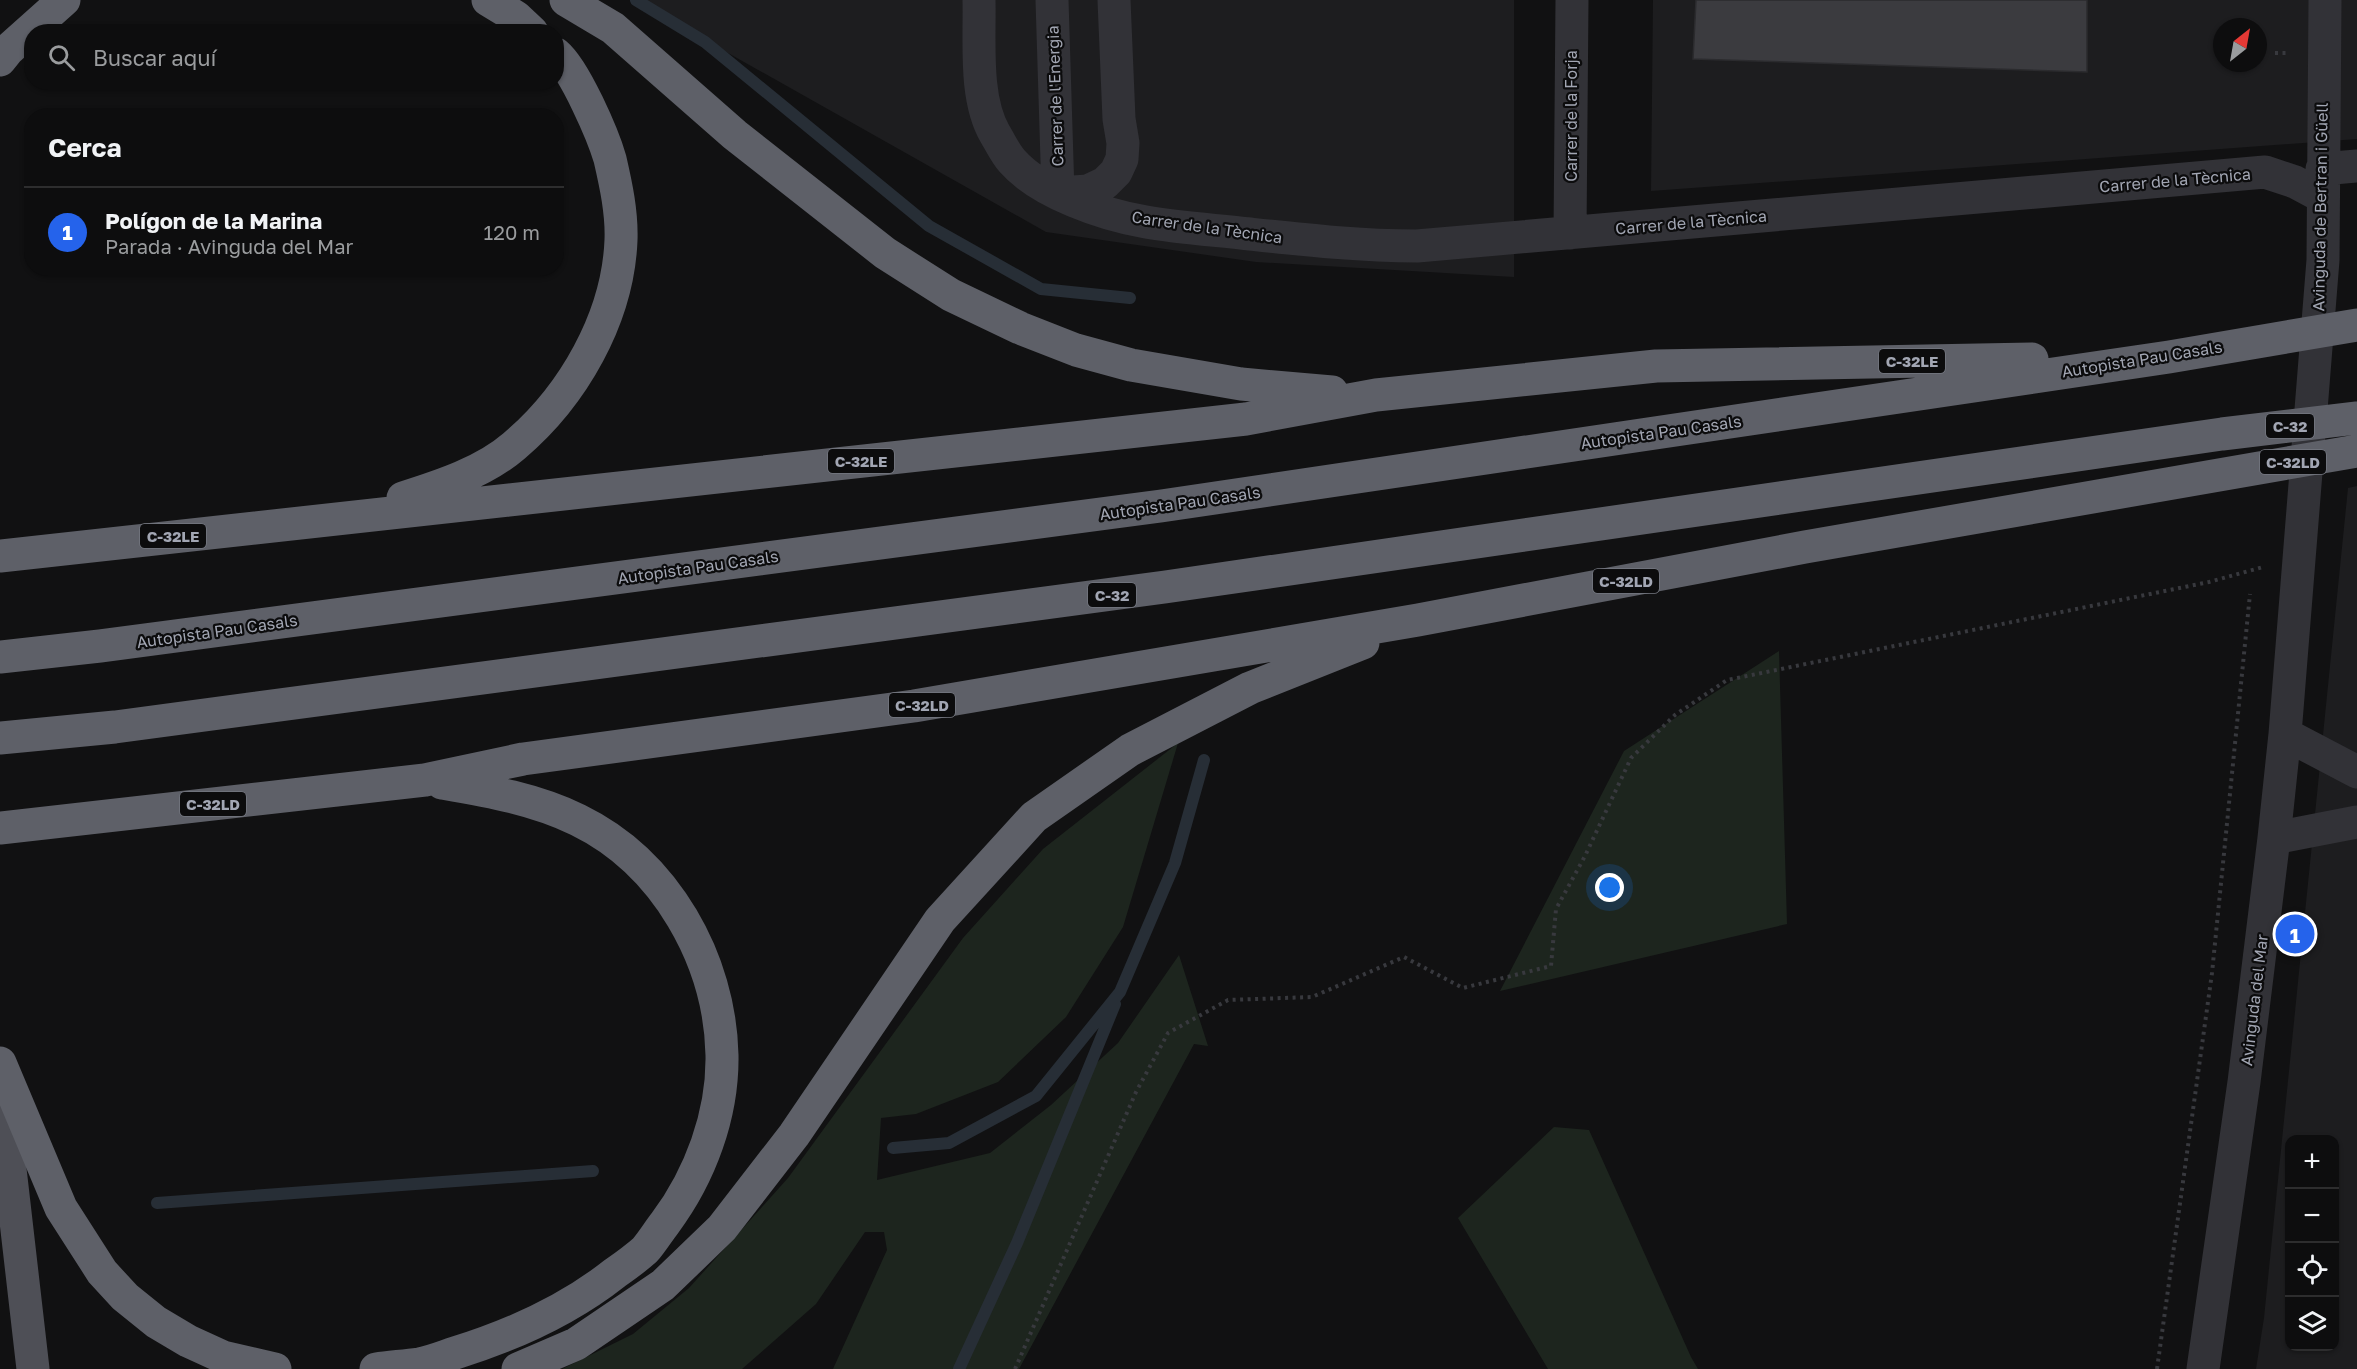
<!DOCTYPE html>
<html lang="es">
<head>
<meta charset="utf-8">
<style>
	body { margin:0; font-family:"Golos Text",sans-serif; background:#1b1b1c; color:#f1f3f6 }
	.controls { position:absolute; right:18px; bottom:18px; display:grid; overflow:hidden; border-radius:12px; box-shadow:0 2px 4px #0004 }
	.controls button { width:54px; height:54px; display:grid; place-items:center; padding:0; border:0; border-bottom:2px solid #2d2d2e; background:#0d0d0e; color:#f1f3f6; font:30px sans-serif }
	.compass { position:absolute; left:2213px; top:18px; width:54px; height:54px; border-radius:50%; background:#0d0d0e; box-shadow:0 2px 4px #0004; rotate:31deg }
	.you { position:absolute; left:1610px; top:888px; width:21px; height:21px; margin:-15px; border:4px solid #fff; border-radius:50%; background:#1a73e8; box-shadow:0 0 0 9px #1a73e833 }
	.badge { display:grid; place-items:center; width:39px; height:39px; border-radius:50%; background:#2563eb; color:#fff; font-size:20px; font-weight:700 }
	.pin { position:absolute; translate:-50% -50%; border:3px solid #fff; box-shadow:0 2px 6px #0006 }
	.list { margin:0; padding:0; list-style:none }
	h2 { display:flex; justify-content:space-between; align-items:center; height:78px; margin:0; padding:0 24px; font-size:26px }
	h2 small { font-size:20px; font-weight:400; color:#9a9c9e }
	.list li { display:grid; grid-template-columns:39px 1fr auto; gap:18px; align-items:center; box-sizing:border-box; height:90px; padding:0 24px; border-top:2px solid #2d2d2e }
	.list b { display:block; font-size:22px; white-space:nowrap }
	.list p { margin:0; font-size:20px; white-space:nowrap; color:#9a9c9e }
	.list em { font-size:20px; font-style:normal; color:#9a9c9e }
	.icon { flex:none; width:33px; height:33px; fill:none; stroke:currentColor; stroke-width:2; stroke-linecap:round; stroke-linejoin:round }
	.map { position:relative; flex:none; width:2357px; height:1369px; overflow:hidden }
	.search { position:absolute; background:#0d0d0e; box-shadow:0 2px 4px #0004; left:24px; top:24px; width:540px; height:66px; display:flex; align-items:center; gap:15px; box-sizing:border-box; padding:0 21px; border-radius:24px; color:#9a9c9e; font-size:22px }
	.panel { position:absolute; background:#0d0d0e; box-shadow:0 2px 4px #0004; left:24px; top:108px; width:540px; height:168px; border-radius:24px }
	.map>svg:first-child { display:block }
	.built { fill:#1d1d1f; fill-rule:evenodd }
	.green { fill:#1d251e }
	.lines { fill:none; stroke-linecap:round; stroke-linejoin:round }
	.stream { stroke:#272e36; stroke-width:12 }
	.building { fill:#3b3b3f; stroke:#2b2b2e; stroke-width:1.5 }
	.path { stroke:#38393e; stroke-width:4; stroke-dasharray:3 4.5; stroke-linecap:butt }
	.minor { stroke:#323237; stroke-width:33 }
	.major { stroke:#4e4f56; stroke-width:33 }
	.highway { stroke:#5e6068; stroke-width:33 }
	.labels { text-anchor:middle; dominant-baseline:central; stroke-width:4.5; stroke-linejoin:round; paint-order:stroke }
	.shield { fill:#0c0c0d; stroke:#757881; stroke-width:1.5 }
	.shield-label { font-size:15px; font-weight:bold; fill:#a2a6b3 }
	.street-label { font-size:16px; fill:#a2a6b3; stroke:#0c0c0d }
</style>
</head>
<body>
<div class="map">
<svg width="2357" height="1369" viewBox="0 0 2357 1369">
	<rect width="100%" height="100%" fill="#111112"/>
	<path class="built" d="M634 0H1514V277L1256 262 1046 232Z
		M1653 0H2357V139L1651 191ZM2222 27H2258V63H2222Z
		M2357 486V1369H2256L2264 1318 2348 488ZM2290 1140H2334V1346H2290Z"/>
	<path class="green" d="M1779 651 1787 924 1500 991 1624 751Z
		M1178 743 1123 927 1066 1017 998 1082 916 1114 881 1118 877 1180 990 1153 1051 1105 1118 1043 1179 955 1208 1046 1194 1044 1019 1369H833L887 1250 884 1232H865L816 1304 742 1369H562L633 1334 689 1288 788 1178 963 938 1043 849Z
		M1554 1127 1589 1130 1691 1357 1698 1369H1548L1458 1218Z"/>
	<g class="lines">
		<path class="stream" d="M636 0 705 42 929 226 1041 289 1130 298
			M893 1148 949 1143 1036 1096 1120 992 1175 863 1204 760
			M157 1203 593 1171
			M959 1369 1017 1243 1115 1004"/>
	</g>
	<path class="building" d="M1696 0H2087V72L1693 59Z"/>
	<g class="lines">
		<path class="path" d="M2275 53H2290
			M1015 1369 1136 1092 1168 1033 1228 1000 1312 997 1404 957 1463 988 1551 966 1556 909 1585 856 1631 758 1675 715 1727 680 2209 582 2263 567
			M2157 1369 2212 973 2250 594"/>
		<path class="minor" d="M979 0C980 41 974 98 995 134 1000 142 1005 153 1012 161 1040 193 1104 215 1146 222 1180 228 1216 230 1250 234 1306 240 1361 246 1417 246L2265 172 2295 182 2323 197
			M1052 0 1058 193
			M2322 169 2357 166
			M1058 193 1088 191 1105 183 1116 172 1122 159 1123 143 1119 119 1114 0
			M1570 233 1572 0
			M2285 734 2357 772
			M2274 838 2357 822
			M2203 1369 2244 1082 2274 838 2285 734 2323 260 2325 0"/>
		<path class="major" d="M0 1082 33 1369"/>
		<path class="highway" d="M488 0 516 17 532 32
			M566 0 613 28 735 135 885 253 951 295 1020 328 1076 350 1131 365 1241 384 1332 392
			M0 60 8 50 64 0
			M403 498C441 486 484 472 514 446 573 396 618 318 621 240 622 213 616 185 610 159 603 135 575 70 556 54
			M0 556 1246 419 1376 395 1656 366 2032 359
			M0 657 100 646 1161 506 2169 357 2357 325
			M0 738 115 727 1165 587 2222 434 2357 418
			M0 828 425 780 523 759 914 706 1418 620 1805 547 2357 451
			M0 1063 61 1208 102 1272 125 1297 156 1322 188 1341 223 1357 275 1369
			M376 1369C390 1367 405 1366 419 1364 431 1362 443 1357 455 1353 513 1335 567 1311 615 1273 625 1266 636 1258 645 1250 652 1242 658 1232 665 1223 700 1176 723 1115 722 1055 720 960 666 863 578 820 535 799 488 791 442 783
			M518 1369 576 1344 663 1285 722 1228 794 1135 940 920 1034 817 1130 750 1250 688 1363 643"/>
	</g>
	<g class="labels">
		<g class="shield">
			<rect x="1879" y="349" width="66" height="24" rx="4.5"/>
			<rect x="2266" y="414" width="48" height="24" rx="4.5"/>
			<rect x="828" y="449" width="66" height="24" rx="4.5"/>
			<rect x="2260" y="450" width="66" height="24" rx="4.5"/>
			<rect x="140" y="524" width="66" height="24" rx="4.5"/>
			<rect x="1593" y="569" width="66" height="24" rx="4.5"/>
			<rect x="1088" y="583" width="48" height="24" rx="4.5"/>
			<rect x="889" y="693" width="66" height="24" rx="4.5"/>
			<rect x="180" y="792" width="66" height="24" rx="4.5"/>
		</g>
		<g class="shield-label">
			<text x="1912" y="361">C-32LE</text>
			<text x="2290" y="426">C-32</text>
			<text x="861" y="461">C-32LE</text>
			<text x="2293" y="462">C-32LD</text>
			<text x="173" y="536">C-32LE</text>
			<text x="1626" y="581">C-32LD</text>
			<text x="1112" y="595">C-32</text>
			<text x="922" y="705">C-32LD</text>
			<text x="213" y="804">C-32LD</text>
		</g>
		<g class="street-label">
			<text transform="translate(1055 96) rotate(-92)">Carrer de l'Energia</text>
			<text transform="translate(1571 116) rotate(-90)">Carrer de la Forja</text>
			<text transform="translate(2175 180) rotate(-5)">Carrer de la Tècnica</text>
			<text transform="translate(2320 207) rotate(-89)">Avinguda de Bertran i Güell</text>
			<text transform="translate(1691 222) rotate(-5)">Carrer de la Tècnica</text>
			<text transform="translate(1207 227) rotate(8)">Carrer de la Tècnica</text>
			<text transform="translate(2142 359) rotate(-9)">Autopista Pau Casals</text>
			<text transform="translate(1661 432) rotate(-8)">Autopista Pau Casals</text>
			<text transform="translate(1180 503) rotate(-8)">Autopista Pau Casals</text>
			<text transform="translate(698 567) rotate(-8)">Autopista Pau Casals</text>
			<text transform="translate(217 631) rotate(-8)">Autopista Pau Casals</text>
			<text transform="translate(2254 1000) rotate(-83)">Avinguda del Mar</text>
		</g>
	</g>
</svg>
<div class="controls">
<button>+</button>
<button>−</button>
<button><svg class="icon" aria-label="locate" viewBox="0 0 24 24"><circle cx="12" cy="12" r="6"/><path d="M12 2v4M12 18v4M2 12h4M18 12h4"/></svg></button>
<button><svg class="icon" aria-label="layers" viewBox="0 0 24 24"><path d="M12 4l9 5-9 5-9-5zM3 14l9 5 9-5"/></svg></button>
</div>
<svg class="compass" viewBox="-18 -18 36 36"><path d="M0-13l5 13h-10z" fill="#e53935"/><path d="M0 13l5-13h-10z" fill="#9a9c9e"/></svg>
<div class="you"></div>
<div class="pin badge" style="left:2295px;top:934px">1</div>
<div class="search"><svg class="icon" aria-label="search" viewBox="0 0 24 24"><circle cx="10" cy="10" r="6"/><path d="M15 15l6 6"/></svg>Buscar aquí</div>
<section class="panel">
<h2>Cerca<small></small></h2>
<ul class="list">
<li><span class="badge">1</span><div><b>Polígon de la Marina</b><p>Parada · Avinguda del Mar</p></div><em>120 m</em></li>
</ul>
</section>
</div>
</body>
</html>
